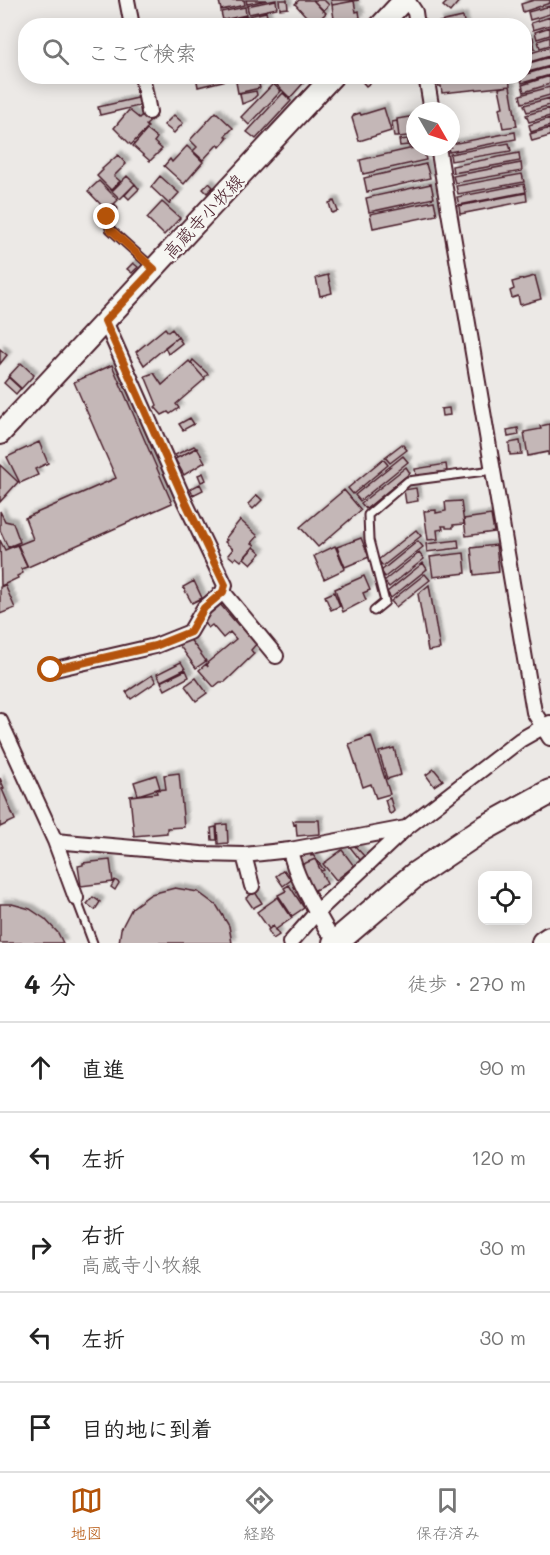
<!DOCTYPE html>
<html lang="ja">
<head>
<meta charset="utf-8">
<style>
	body { margin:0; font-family:Mali,"Klee One",sans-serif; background:#f6f6f6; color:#222 }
	.controls { position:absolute; right:18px; bottom:18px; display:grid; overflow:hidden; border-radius:12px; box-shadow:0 3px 15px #0003 }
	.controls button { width:54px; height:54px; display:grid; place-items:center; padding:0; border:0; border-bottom:2px solid #e0e0e0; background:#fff; color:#222; font:30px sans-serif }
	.compass { position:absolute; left:406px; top:102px; width:54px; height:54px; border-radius:50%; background:#fff; box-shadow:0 3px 15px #0003; rotate:129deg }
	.stop { position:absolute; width:18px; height:18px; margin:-14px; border:4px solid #b45309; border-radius:50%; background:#fff }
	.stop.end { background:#b45309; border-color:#fff; box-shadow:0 2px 6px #0008 }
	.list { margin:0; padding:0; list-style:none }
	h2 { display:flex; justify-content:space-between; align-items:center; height:78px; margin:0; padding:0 24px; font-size:26px }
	h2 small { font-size:20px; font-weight:400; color:#767676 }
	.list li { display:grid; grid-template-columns:39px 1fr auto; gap:18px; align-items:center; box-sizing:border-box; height:90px; padding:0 24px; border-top:2px solid #e0e0e0 }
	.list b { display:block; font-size:22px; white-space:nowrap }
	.list p { margin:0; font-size:20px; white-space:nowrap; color:#767676 }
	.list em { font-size:20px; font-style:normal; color:#767676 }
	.icon { flex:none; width:33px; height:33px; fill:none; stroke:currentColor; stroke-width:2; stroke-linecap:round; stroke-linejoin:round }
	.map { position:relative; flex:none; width:550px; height:943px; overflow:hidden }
	.search { position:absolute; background:#fff; box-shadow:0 3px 15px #0003; left:18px; right:18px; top:18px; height:66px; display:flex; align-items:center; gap:15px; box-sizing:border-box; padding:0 21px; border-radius:24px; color:#767676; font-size:22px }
	.sheet { height:528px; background:#fff }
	nav { display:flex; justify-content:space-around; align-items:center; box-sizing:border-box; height:84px; border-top:2px solid #e0e0e0; background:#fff; font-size:16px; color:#767676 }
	nav a { display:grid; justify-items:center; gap:3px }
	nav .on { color:#b45309 }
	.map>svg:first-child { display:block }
	.building { fill:#c4b7b7; stroke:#4a1f2b; stroke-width:1.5; filter:url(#shadow) }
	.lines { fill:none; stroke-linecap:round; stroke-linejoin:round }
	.service-casing { stroke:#4a1f2b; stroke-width:11 }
	.minor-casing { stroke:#4a1f2b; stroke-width:18 }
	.secondary-casing { stroke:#4a1f2b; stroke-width:24 }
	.motorway-casing { stroke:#4a1f2b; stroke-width:28 }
	.service { stroke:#f6f6f2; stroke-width:7 }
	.minor { stroke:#f6f6f2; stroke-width:14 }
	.secondary { stroke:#f6f6f2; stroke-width:20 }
	.motorway { stroke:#f6f6f2; stroke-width:24 }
	.route { stroke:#b45309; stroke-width:8 }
	.labels { text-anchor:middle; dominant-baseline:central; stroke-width:5; stroke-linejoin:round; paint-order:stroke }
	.street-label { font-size:18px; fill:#4a1f2b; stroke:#f6f6f2 }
</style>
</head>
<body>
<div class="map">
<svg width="550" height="943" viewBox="0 0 550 943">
	<defs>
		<filter id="shadow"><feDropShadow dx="4" dy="-4" stdDeviation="1.5" flood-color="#0004"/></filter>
	</defs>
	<rect width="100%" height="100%" fill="#ece9e6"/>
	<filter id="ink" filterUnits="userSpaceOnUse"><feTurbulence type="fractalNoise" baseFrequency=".0167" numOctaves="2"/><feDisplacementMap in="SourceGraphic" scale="12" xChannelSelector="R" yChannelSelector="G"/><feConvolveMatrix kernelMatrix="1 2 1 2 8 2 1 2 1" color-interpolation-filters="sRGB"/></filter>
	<g filter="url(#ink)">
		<path class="building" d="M225 0H244L245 5 221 10 219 1Z
			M246 0H267L247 4Z
			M276 0 277 8 249 14 247 6Z
			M279 0H287L288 8 280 9Z
			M299 0H313L326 13 319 20 325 25 315 26 295 4Z
			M313 0H324L329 5 323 11Z
			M331 0H359L332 5Z
			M449 0H460L450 12 443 6Z
			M534 0H550V3L523 12 521 4Z
			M354 1 356 12 359 11 360 18 356 19 357 24 335 26 332 5Z
			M550 6V14L530 20 528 12Z
			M245 7 246 15 223 20 221 12Z
			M266 12 268 20 251 24 249 16Z
			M247 16 248 25 224 26 223 22Z
			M463 17 465 26H439V22Z
			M550 17V25L533 30 531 23Z
			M550 27V35L537 39 535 32Z
			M533 37 535 49 524 51V38Z
			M550 37V45L540 48 538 41Z
			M550 47V56L526 63 524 55Z
			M550 57V66L528 72 526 64Z
			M550 67V75L522 83 520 76Z
			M196 76H243L198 87Z
			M281 76H302L306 80 290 98 275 83Z
			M357 76H378V77L366 86Z
			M437 76H509L510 86 442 93 441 86H438Z
			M550 76V84L524 92 522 85Z
			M257 77 260 88 238 93 236 82Z
			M273 84 281 91 249 125 241 117Z
			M510 86 517 126 503 128 499 108 503 107 499 88Z
			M550 87V95L522 103 520 95Z
			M256 91 257 95 252 100 242 104 240 94Z
			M283 93 291 101 256 139 247 132Z
			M142 97 143 105 100 115 98 107Z
			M550 98V105L527 112 524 105Z
			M384 108 391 131 359 141 352 118 354 115 360 113 361 115Z
			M550 108V116L529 122 526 115Z
			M129 110 139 118 144 113 152 120 146 125 148 127 131 145 114 128Z
			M216 112 233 128 225 136 228 138 220 147 218 144 203 160 193 151 197 147 190 140Z
			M174 115 183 123 174 133 164 125Z
			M415 116V135L399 137 397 119Z
			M550 118V126L531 132 529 125Z
			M397 121 399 137H394L392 122Z
			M550 128V136L532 141 530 134Z
			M147 130 157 138 154 142 162 149 150 161 133 146Z
			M515 132 516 139 449 152 448 147H451V144Z
			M415 137V146L409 147 408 139Z
			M408 139V145L400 146 399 140Z
			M509 143 511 151 451 161 450 154Z
			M187 146 203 162 184 184 164 166 170 159 172 162Z
			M418 147H423L426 160 363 174 360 160Z
			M519 153 520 161 453 173 452 166Z
			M118 155 126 164 114 176 120 181 111 190 97 176 103 170 102 169Z
			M521 163 522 171 455 183 453 176Z
			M426 164 430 178 367 192 364 178Z
			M522 174 524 182 458 194 456 186Z
			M127 176 135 184 120 199 112 191Z
			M160 176 179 193 169 204 151 187Z
			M99 181 118 200 107 211 88 191Z
			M209 183 213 187 207 193 203 189Z
			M135 184 139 189 129 199 125 195Z
			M431 184 434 198 369 212 366 198Z
			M524 184 526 192 459 205 457 197Z
			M526 193 527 201 460 214 459 206Z
			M334 201 338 211 332 213 329 203Z
			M434 201 437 215 373 228 370 214Z
			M162 202 180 218 164 235 147 218Z
			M133 263 138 267 132 273 127 269Z
			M328 275 332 293 320 296 316 278Z
			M535 276 541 299 520 305 518 296 512 298 510 291 514 289 512 282Z
			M165 328 168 332 172 329 178 337 144 365 136 352Z
			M178 337 182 343 168 354 165 347Z
			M0 349 7 355 0 364Z
			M193 360 208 374 204 378 191 363Z
			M189 361 205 379 176 404 179 408 170 414 168 412 162 415 155 407 157 405 145 376 154 373 162 385Z
			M21 363 34 375 21 389 8 377Z
			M112 365 172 503 28 567 18 545 33 539 25 518 116 478 74 382Z
			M9 377 21 388 16 394 4 383Z
			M449 408 450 415 442 416 441 409Z
			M190 418 194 424 183 430 179 424Z
			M550 424V455H548V452L528 456 524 432 541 429 540 426Z
			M518 428 519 435 508 437 507 430Z
			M520 441 522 454 510 455 509 443Z
			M39 442 48 463 35 469 38 475 20 483 7 457Z
			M402 444 407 450 390 463 385 457Z
			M194 446 196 448 177 458 175 455Z
			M197 448 205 462 184 475 175 459Z
			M403 456 408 462 360 501 355 495Z
			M383 459 388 465 353 494 348 488Z
			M446 464 447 471 416 476 415 469Z
			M0 465 18 482 0 502Z
			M406 467 410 473 366 509 361 503Z
			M203 473 206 480 201 482 198 475Z
			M200 484 203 490 193 495 190 489Z
			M416 488 418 501 406 503 404 490Z
			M344 490 361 510 318 547 300 527Z
			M257 495 262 500 253 509 248 504Z
			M461 501 464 524 453 525V528H446V526H442L443 529 437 530 438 539 428 540 424 511 436 510V513L446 511 445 502Z
			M0 511 5 521 13 523 20 542 8 547 0 530Z
			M491 515 494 532 466 536 464 519Z
			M240 520 258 536 252 543 255 545 241 561 236 557 234 560 228 555 233 549 225 542 227 540 225 539Z
			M416 530 421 536 383 566 378 560Z
			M361 538 369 557 345 567 337 547Z
			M0 540 5 550 17 545 27 567 21 569 23 573 17 576 18 578 1 586Z
			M458 540 459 548 427 552 426 544Z
			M418 541 423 547 385 577 381 571Z
			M496 545 499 572 474 575 471 548Z
			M335 546 345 569 324 579 314 556Z
			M254 547 261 553 251 564 244 558Z
			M419 553 424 559 389 587 384 581Z
			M464 553 466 573 433 577 430 557Z
			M423 563 427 569 391 598 387 592Z
			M425 574 430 580 396 607 391 601Z
			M364 576 370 590 363 593 366 600 343 612 335 589Z
			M194 581 202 598 192 603 183 587Z
			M5 585 15 608 0 614V587Z
			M429 585 440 649 428 651 418 594Z
			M334 592 340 606 331 610 325 596Z
			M219 603 238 625 241 623 258 642 251 650 254 654 225 682H220L214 687 199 670 206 664 208 667 207 663 236 639 230 632 223 638 212 625 208 628 200 618Z
			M189 638 206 661 196 668 179 645Z
			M181 662 185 669 161 681 157 674Z
			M186 670 189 677 165 690 161 682Z
			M152 675 156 682 131 699 126 692Z
			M196 678 207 693 196 701 185 686Z
			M371 736 390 794 376 798 371 784 363 787 349 744Z
			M394 748 401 775 387 779 379 752Z
			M434 769 443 780 434 786 426 775Z
			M179 773 184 827 167 828V833L134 836 130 796 157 793 156 790 166 789 164 775Z
			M156 775 160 788 138 795 134 782Z
			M0 778 4 788 2 789 15 820 0 827Z
			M390 798 394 811 391 814 389 813 385 800Z
			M296 820H319L320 834 297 836 296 824 294 825 293 821Z
			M227 824 228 843 218 844 217 825Z
			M216 827 217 840H212L211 828Z
			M354 845 365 857 361 861 350 847Z
			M342 850 354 866 336 880 323 864Z
			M310 852 311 856 313 855 324 870 321 871 315 859 301 865 298 854Z
			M315 859 327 884 313 891 301 865Z
			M110 860 113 882 81 886 78 866 83 865V863Z
			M284 870 291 880 283 886 276 876Z
			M115 880 119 883 115 890 111 887Z
			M289 885 304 908 292 916 278 895 286 891 284 888Z
			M175 888 198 892 217 906 229 926 232 943H119L121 929 132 908 151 894Z
			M255 892 262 903 253 908 246 898Z
			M93 897 100 902 95 910 87 904Z
			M278 897 292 918 275 930 273 926 269 929 257 912Z
			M0 904H12L30 909 45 919 58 933 63 943H0Z
			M273 926 279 935 273 939 268 930Z"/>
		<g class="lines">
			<g class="service-casing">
				<path id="service" d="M113 209 107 217 110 229 152 267
					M374 611 385 602 369 540 368 515 408 481 493 470
					M76 898 93 943"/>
			</g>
			<g class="minor-casing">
				<path id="minor" d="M127 0 132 26
					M407 0 415 12 417 26
					M142 76 149 112
					M426 76 432 111
					M438 147 534 712 550 738
					M105 321 185 502 225 585 223 592 276 656
					M51 670 155 646 190 632 204 608 223 592
					M0 721 55 841 76 898
					M55 841 201 854 244 855 290 850 406 828 520 740 550 723
					M290 850C296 879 313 905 327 930
					M244 855 252 886
					M290 943 317 912 406 828"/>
			</g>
			<g class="secondary-casing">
				<path id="secondary" d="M380 26 404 0
					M0 434 333 76"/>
			</g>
			<g class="motorway-casing">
				<path id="motorway" d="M335 943 416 874 483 829 550 792
					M544 943 550 939"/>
			</g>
			<use href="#service" class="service"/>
			<use href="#minor" class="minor"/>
			<use href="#secondary" class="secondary"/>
			<use href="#motorway" class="motorway"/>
		</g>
	</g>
	<g class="lines" filter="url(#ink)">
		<path class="route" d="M51 670 155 646 190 632 204 608 223 592 225 585 185 501 105 321 154 269 110 229 107 217"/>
	</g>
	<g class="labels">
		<g class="street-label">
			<text transform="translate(203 216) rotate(-47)">高蔵寺小牧線</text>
		</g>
	</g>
</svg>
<div class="controls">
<button><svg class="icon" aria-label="locate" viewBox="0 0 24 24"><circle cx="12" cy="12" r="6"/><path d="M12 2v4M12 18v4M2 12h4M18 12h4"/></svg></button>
</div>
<svg class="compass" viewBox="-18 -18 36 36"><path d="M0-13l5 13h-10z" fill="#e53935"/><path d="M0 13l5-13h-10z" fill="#767676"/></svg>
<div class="stop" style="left:51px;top:670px"></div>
<div class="stop end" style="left:107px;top:217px"></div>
<div class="search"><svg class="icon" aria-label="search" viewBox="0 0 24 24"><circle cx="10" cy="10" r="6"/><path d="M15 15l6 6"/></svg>ここで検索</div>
</div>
<section class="sheet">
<h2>4 分<small>徒歩 · 270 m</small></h2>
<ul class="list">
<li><svg class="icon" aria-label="ahead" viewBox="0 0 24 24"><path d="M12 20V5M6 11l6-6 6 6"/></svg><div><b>直進</b></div><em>90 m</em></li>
<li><svg class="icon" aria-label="left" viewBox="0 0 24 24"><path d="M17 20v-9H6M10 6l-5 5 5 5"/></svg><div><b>左折</b></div><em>120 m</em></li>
<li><svg class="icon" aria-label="right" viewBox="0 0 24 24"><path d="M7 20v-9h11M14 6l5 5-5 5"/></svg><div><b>右折</b><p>高蔵寺小牧線</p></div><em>30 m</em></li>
<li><svg class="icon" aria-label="left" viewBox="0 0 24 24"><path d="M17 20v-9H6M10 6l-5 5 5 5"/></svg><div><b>左折</b></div><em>30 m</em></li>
<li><svg class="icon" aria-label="arrive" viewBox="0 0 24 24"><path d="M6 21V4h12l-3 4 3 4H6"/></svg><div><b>目的地に到着</b></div></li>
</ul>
</section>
<nav>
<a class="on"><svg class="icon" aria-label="map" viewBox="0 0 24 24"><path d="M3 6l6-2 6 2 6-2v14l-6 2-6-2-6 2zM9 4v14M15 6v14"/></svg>地図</a>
<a><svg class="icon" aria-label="directions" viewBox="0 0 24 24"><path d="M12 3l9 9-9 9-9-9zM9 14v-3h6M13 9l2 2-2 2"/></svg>経路</a>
<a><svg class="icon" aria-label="saved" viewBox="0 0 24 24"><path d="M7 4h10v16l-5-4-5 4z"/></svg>保存済み</a>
</nav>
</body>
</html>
